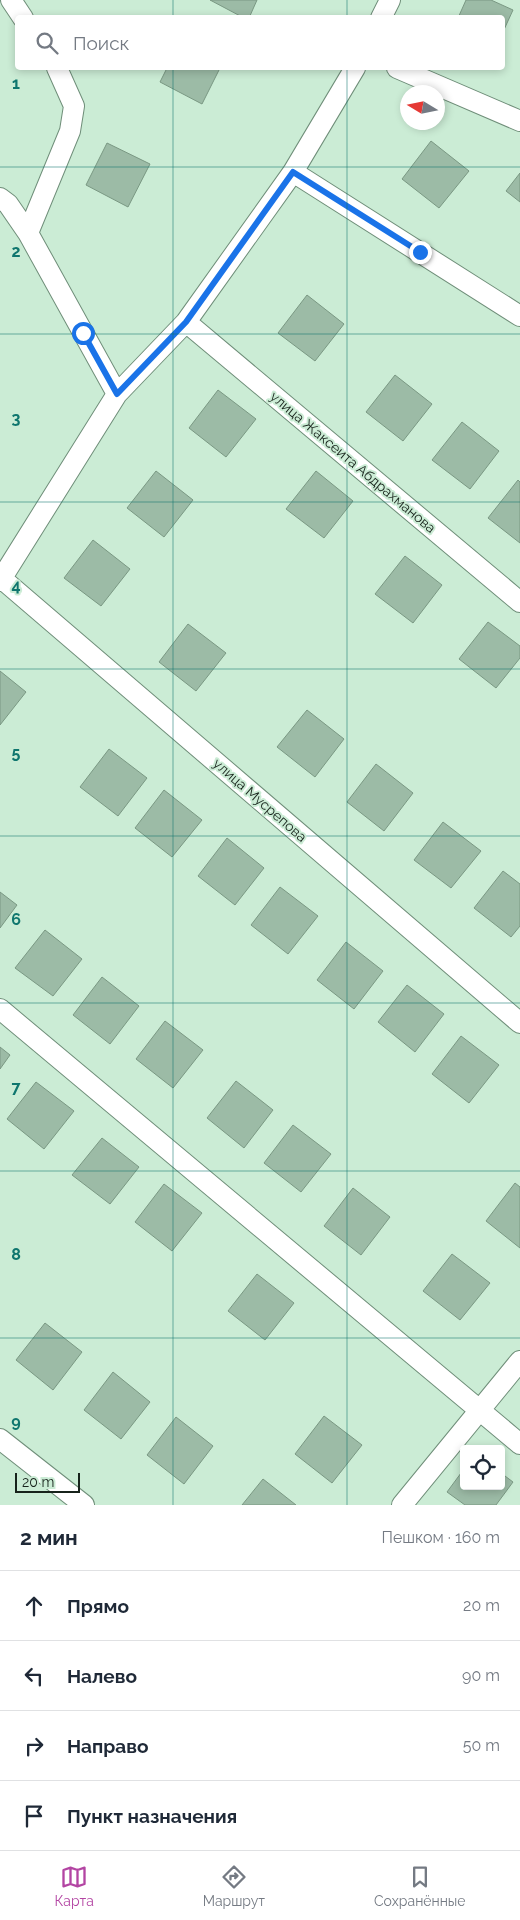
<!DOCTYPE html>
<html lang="ru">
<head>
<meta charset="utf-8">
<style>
	body { margin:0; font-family:Raleway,sans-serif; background:#f6f6f7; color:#1f2937 }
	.controls { position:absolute; right:15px; bottom:15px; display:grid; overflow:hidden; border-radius:5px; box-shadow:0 2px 8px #0003 }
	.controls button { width:45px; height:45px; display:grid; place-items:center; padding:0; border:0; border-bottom:1px solid #e0e1e3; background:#fff; color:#1f2937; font:25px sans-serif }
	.compass { position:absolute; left:400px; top:85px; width:45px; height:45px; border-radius:50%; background:#fff; box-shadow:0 2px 8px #0003; rotate:280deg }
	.scale { position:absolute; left:15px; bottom:12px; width:65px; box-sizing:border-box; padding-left:5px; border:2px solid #17231b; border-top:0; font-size:14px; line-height:18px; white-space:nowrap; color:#17231b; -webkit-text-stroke:4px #cbecd5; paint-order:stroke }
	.stop { position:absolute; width:15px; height:15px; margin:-11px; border:4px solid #1a73e8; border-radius:50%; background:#fff }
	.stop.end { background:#1a73e8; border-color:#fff; box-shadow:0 1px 5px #0008 }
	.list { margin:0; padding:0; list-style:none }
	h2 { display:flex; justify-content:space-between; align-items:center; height:65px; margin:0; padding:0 20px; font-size:21px }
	h2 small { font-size:16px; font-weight:400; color:#747a83 }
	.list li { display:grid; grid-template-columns:32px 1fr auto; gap:15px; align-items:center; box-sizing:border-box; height:70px; padding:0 20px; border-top:1px solid #e0e1e3 }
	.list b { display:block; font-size:19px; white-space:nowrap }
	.list em { font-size:16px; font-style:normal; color:#747a83 }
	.icon { flex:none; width:28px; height:28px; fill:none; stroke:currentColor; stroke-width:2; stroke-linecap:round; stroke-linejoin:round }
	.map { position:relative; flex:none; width:520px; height:1505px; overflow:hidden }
	.search { position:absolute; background:#fff; box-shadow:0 2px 8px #0003; left:15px; right:15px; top:15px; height:55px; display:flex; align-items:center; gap:12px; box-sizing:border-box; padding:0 18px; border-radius:5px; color:#747a83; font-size:19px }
	.sheet { height:345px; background:#fff }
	nav { display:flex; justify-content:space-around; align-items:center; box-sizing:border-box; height:70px; border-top:1px solid #e0e1e3; background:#fff; font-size:14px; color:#747a83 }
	nav a { display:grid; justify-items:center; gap:2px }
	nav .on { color:#b345a3 }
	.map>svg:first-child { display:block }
	.building { fill:#9cbba6; stroke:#7a9883 }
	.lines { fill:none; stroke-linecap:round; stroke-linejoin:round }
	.street-casing { stroke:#6f8e79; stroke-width:22 }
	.street { stroke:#fff; stroke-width:20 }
	.route { stroke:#1a73e8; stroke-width:6 }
	.grid { fill:none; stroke:#0f766e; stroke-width:1; stroke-opacity:0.55 }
	.labels { text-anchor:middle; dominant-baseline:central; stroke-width:4; stroke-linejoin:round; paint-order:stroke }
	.street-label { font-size:14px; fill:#17231b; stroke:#cbecd5 }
	.grid-label { font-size:16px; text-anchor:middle; font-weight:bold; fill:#0f766e; stroke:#cbecd5; stroke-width:4; stroke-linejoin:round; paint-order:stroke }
</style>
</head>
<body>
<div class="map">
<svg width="520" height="1505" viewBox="0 0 520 1505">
	<rect width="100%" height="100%" fill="#cbecd5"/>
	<path class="building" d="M210 0H257L249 18H244Z
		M466 0H491L513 10 502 34V18H458Z
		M167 68H220L202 104 160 82Z
		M431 141 469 171 439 208 402 179Z
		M107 143 150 164 128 207 86 185Z
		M520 173V202L506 191Z
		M307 295 344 324 315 361 278 333Z
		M395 375 432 404 403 441 366 412Z
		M218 390 256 419 226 457 189 428Z
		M462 422 499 451 470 489 432 460Z
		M156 471 193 500 164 537 127 508Z
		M316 471 353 501 324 538 286 509Z
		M518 480 520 482V543L488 518Z
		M93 540 130 569 101 606 64 578Z
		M405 556 442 585 413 623 375 594Z
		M488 622 520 646V658L496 688 459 659Z
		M188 624 226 653 196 691 159 662Z
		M0 671 26 692 0 725Z
		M307 710 344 739 315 777 277 747Z
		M109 749 147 778 118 816 80 787Z
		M376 764 413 793 384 831 347 802Z
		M164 790 202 820 172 857 135 828Z
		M443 822 481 851 451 888 414 860Z
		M227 838 264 868 235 905 198 876Z
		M503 871 520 884V926L511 937 474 908Z
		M280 887 318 916 288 954 251 925Z
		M0 892 17 905 0 928Z
		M45 930 82 959 53 996 15 968Z
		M346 942 383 971 354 1009 317 980Z
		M102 977 139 1006 110 1044 73 1015Z
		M407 985 444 1014 415 1052 378 1022Z
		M165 1021 203 1050 173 1088 136 1059Z
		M461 1036 499 1065 469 1103 432 1074Z
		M0 1047 10 1055 0 1069Z
		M236 1081 273 1110 244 1148 207 1118Z
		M36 1082 74 1111 44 1149 7 1119Z
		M293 1125 331 1154 301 1192 264 1163Z
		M102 1138 139 1167 110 1204 72 1175Z
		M515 1183 520 1187V1248L486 1221Z
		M164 1184 202 1213 172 1251 135 1222Z
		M353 1188 390 1217 361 1255 324 1226Z
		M452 1254 490 1283 460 1320 423 1291Z
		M257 1274 294 1303 265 1340 228 1311Z
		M45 1323 82 1352 53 1390 16 1360Z
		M113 1372 150 1402 121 1439 84 1410Z
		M324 1416 362 1445 332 1483 295 1454Z
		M176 1417 213 1446 184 1484 147 1455Z
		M464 1469V1486H501V1473L513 1482 496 1505H465L447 1492Z
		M263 1479 296 1505H242Z"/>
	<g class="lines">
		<g class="street-casing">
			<path id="street" d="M11 0 23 18
				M381 18 390 0
				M397 68 520 121
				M293 172 520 316
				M0 198 8 204 28 233 117 394
				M28 233 70 131 74 106 57 68
				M186 322 520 602
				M0 577 520 1023
				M0 581 117 394 186 322 293 172 355 68
				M0 1009 520 1444
				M0 1439 84 1505
				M402 1505 520 1361"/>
		</g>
		<use href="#street" class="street"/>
	</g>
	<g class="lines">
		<path class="route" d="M83 333 117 394 186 322 293 172 420 252"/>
	</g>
	<path class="grid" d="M173 0V18M347 0V18M173 68V1505M347 68V1505M0 167H520M0 334H520M0 502H520M0 669H520M0 836H520M0 1003H520M0 1171H520M0 1338H520"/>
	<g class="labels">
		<g class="street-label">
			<text transform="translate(353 462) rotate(40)">улица Жаксеита Абдрахманова</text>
			<text transform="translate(260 800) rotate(41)">улица Мусрепова</text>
		</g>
	</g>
	<g class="grid-label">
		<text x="16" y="89">1</text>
		<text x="16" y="257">2</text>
		<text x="16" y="424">3</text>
		<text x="16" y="591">4</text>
		<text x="16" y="758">5</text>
		<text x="16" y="925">6</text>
		<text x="16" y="1093">7</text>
		<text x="16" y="1260">8</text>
		<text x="16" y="1427">9</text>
	</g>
</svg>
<div class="controls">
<button><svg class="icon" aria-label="locate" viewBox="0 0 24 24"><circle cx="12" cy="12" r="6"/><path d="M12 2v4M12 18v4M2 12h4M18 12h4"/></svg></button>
</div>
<svg class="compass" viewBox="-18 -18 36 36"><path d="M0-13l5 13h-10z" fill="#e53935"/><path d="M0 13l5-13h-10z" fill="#747a83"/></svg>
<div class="scale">20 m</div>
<div class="stop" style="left:83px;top:333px"></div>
<div class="stop end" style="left:420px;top:252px"></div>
<div class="search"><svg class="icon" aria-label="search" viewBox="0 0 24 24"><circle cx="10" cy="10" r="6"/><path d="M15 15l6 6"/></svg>Поиск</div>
</div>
<section class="sheet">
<h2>2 мин<small>Пешком · 160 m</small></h2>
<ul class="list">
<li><svg class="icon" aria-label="ahead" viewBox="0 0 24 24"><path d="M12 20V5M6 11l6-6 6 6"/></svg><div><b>Прямо</b></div><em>20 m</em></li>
<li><svg class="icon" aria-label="left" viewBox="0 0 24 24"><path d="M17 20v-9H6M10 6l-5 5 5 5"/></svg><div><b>Налево</b></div><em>90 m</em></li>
<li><svg class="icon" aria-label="right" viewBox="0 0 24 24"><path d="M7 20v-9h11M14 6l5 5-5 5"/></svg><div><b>Направо</b></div><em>50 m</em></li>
<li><svg class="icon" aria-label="arrive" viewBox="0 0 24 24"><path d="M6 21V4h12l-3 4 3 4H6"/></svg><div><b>Пункт назначения</b></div></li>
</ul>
</section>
<nav>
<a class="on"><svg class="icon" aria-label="map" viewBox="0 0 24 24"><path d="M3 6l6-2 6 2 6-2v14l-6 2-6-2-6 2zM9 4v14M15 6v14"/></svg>Карта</a>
<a><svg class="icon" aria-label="directions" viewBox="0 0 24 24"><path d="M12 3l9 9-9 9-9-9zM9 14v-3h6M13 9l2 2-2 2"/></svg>Маршрут</a>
<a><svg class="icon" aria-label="saved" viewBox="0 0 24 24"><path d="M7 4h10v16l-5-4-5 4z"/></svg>Сохранённые</a>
</nav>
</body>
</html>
